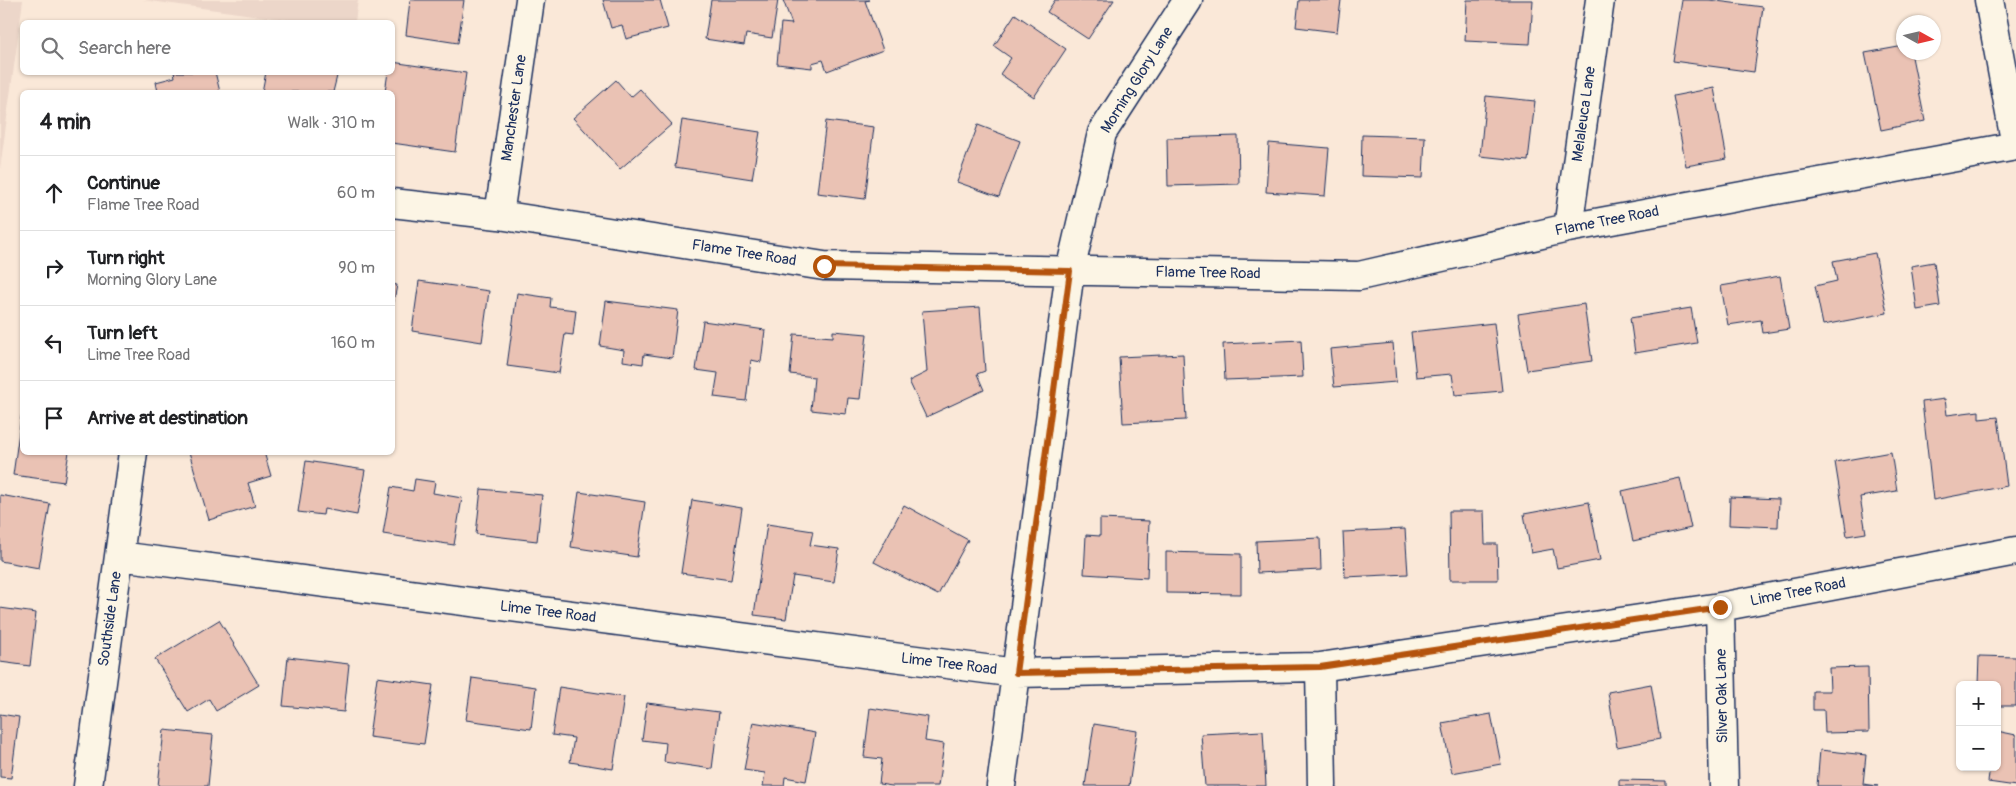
<!DOCTYPE html>
<html lang="en">
<head>
<meta charset="utf-8">
<style>
	body { margin:0; font-family:Pangolin,sans-serif; background:#f6f6f6; color:#202124 }
	.controls { position:absolute; right:15px; bottom:15px; display:grid; overflow:hidden; border-radius:8px; box-shadow:0 1px 4px #0004 }
	.controls button { width:45px; height:45px; display:grid; place-items:center; padding:0; border:0; border-bottom:1px solid #e0e0e0; background:#fff; color:#202124; font:25px sans-serif }
	.compass { position:absolute; left:1896px; top:15px; width:45px; height:45px; border-radius:50%; background:#fff; box-shadow:0 1px 4px #0004; rotate:98deg }
	.stop { position:absolute; width:15px; height:15px; margin:-11px; border:4px solid #b45309; border-radius:50%; background:#fff }
	.stop.end { background:#b45309; border-color:#fff; box-shadow:0 1px 5px #0008 }
	.list { margin:0; padding:0; list-style:none }
	h2 { display:flex; justify-content:space-between; align-items:center; height:65px; margin:0; padding:0 20px; font-size:21px }
	h2 small { font-size:16px; font-weight:400; color:#757577 }
	.list li { display:grid; grid-template-columns:32px 1fr auto; gap:15px; align-items:center; box-sizing:border-box; height:75px; padding:0 20px; border-top:1px solid #e0e0e0 }
	.list b { display:block; font-size:19px; white-space:nowrap }
	.list p { margin:0; font-size:16px; white-space:nowrap; color:#757577 }
	.list em { font-size:16px; font-style:normal; color:#757577 }
	.icon { flex:none; width:28px; height:28px; fill:none; stroke:currentColor; stroke-width:2; stroke-linecap:round; stroke-linejoin:round }
	.map { position:relative; flex:none; width:2016px; height:786px; overflow:hidden }
	.search { position:absolute; background:#fff; box-shadow:0 1px 4px #0004; left:20px; top:20px; width:375px; height:55px; display:flex; align-items:center; gap:12px; box-sizing:border-box; padding:0 18px; border-radius:8px; color:#757577; font-size:19px }
	.panel { position:absolute; background:#fff; box-shadow:0 1px 4px #0004; left:20px; top:90px; width:375px; height:365px; border-radius:8px }
	.map>svg:first-child { display:block }
	.built { fill:#ecd6c9 }
	.building { fill:#eac2b4; stroke:#1b2f5e }
	.lines { fill:none; stroke-linecap:round; stroke-linejoin:round }
	.street-casing { stroke:#1b2f5e; stroke-width:31 }
	.street { stroke:#fcf5e5; stroke-width:28 }
	.route { stroke:#b45309; stroke-width:6 }
	.labels { text-anchor:middle; dominant-baseline:central; stroke-width:5; stroke-linejoin:round; paint-order:stroke }
	.street-label { font-size:15px; fill:#1b2f5e; stroke:#fcf5e5 }
</style>
</head>
<body>
<div class="map">
<svg width="2016" height="786" viewBox="0 0 2016 786">
	<rect width="100%" height="100%" fill="#fae8d8"/>
	<filter id="ink" filterUnits="userSpaceOnUse"><feTurbulence type="fractalNoise" baseFrequency=".02" numOctaves="2"/><feDisplacementMap in="SourceGraphic" scale="10" xChannelSelector="R" yChannelSelector="G"/><feConvolveMatrix kernelMatrix="1 2 1 2 8 2 1 2 1" color-interpolation-filters="sRGB"/></filter>
	<g filter="url(#ink)">
		<path class="built" d="M0 0H23L0 169Z
			M143 0H358L355 22H303Z"/>
		<path class="building" d="M410 0H464L458 43 406 35Z
			M603 0H660L668 28 626 39 622 25 611 28Z
			M711 0H778L772 38 746 34 744 45 705 39Z
			M783 0H870L865 1 883 50 827 71 823 60 812 63V68L777 64 781 23 792 24Z
			M1055 0H1114L1088 39 1047 12Z
			M1299 0H1341L1337 32 1296 27Z
			M1467 0H1533L1530 44 1465 41Z
			M1682 0H1709L1763 7 1754 72 1673 61Z
			M1015 14 1066 49 1034 97 1000 74 1011 58 994 46Z
			M1904 46V52H1911L1925 121 1881 130 1865 53Z
			M392 62 466 73 455 152 392 143V92H385L388 72H392Z
			M174 72H215L220 92H158L156 82 175 77Z
			M266 72H338L333 92H262Z
			M616 80 631 97 640 89 672 124 620 169 573 118Z
			M1714 88 1727 159 1686 166 1673 96Z
			M1486 96 1535 101 1528 161 1480 156Z
			M682 120 760 132 752 179 675 167Z
			M826 121 874 127 865 199 817 193Z
			M978 125 1020 141 999 197 957 182Z
			M1362 135 1425 137 1423 178 1361 176Z
			M1238 136 1239 184 1168 186 1167 138Z
			M1269 143 1329 148 1325 196 1266 192Z
			M1875 253 1887 313 1823 325 1815 286 1837 281 1833 261Z
			M1934 262 1940 306 1917 310 1911 266Z
			M1780 276 1789 329 1763 333 1761 320 1728 325 1721 286Z
			M419 281 489 291 482 342 412 331Z
			M392 284 397 285 392 311Z
			M517 293 551 298 550 307 576 310 573 335 565 334 559 373 507 366Z
			M606 301 678 310 672 358 644 354 643 364 623 361 624 350 600 346Z
			M1584 304 1592 361 1527 370 1518 314Z
			M980 307 985 371 977 374 984 390 926 417 909 381 927 372 922 311Z
			M1691 308 1697 343 1635 353 1630 318Z
			M703 321 765 330 761 362 751 360 746 401 714 397 718 373 696 370Z
			M1494 323 1502 391 1455 395 1452 374 1416 377 1411 332Z
			M833 331 867 334 860 399 848 398 846 414 811 410 814 377 790 374 794 334 833 337Z
			M1301 340 1303 377 1225 380 1223 344Z
			M1393 343 1396 382 1334 387 1330 349Z
			M1183 354 1186 420 1123 423 1119 357Z
			M1945 399 1947 415 1979 411V419L1998 417 2007 486 1933 500 1922 402Z
			M22 411V452H69L64 482 13 475Z
			M189 452H264L271 476 248 483 255 506 209 520Z
			M1891 452 1897 491 1860 497 1866 533 1847 536 1835 462Z
			M306 461 365 470 357 515 324 509 323 515 298 512Z
			M1680 478 1691 528 1633 541 1622 491Z
			M415 479 435 482 433 493 462 498 454 545 383 534 391 487 413 491Z
			M481 489 542 495 537 541 476 534Z
			M579 492 645 502 637 557 571 547Z
			M0 495 50 504 39 568 0 561Z
			M1730 497 1779 499 1778 527 1729 525Z
			M692 500 742 508 731 580 681 573Z
			M1589 502 1600 560 1557 568 1553 549 1531 553 1524 514Z
			M904 505 968 540 938 595 874 562Z
			M1449 511H1484L1485 544H1497L1498 580H1450Z
			M1100 519 1149 521 1147 578 1084 574 1086 535 1100 536Z
			M767 524 813 531 810 545 839 549 834 582 793 576 786 619 754 615Z
			M1405 529 1408 574 1345 577 1343 532Z
			M1320 538 1321 570 1257 573 1256 541Z
			M1166 552 1241 554V594L1166 593Z
			M0 608 36 613 30 666 0 662Z
			M219 620 259 685 216 711 209 699 188 712 155 659Z
			M1979 656 2016 657V706H1997V685H1978Z
			M288 657 349 664 344 712 283 706Z
			M1868 667 1869 732 1825 733 1824 710H1813V691H1830L1829 668Z
			M377 677 433 685 424 744 369 737Z
			M472 678 536 687 531 729 466 720Z
			M1651 684 1660 739 1617 747 1608 692Z
			M559 687 624 697 613 769 570 762 574 738 552 735Z
			M647 703 719 712 712 769 664 762 666 743 642 740Z
			M870 708 928 717 925 741 944 744 938 786H892L879 784 882 759 864 757Z
			M0 714 19 717 11 778 0 777Z
			M1491 714 1501 764 1452 773 1442 723Z
			M753 722 815 733 806 781 785 777 784 786H763L765 773 744 770Z
			M1094 724 1137 731 1129 786H1085Z
			M164 730 213 735 208 786H158Z
			M1263 731 1266 786H1205L1201 734Z
			M1997 731 2016 735V786L1988 782 1990 767H1997Z
			M1820 750 1866 755 1863 784 1878 786H1817Z
			M1619 780 1666 781V786H1619Z"/>
		<g class="lines">
			<g class="street-casing">
				<path id="street" d="M1989 0 2016 146
					M392 203 499 215 824 266 1359 276 1568 228 2016 146
					M499 215 530 0
					M1568 228 1600 0
					M119 556 1016 673 1320 667 1720 607 2016 551
					M1720 607 1724 786
					M1320 667 1322 786
					M88 786 133 452
					M1001 786 1070 271 1102 133 1188 0"/>
			</g>
			<use href="#street" class="street"/>
		</g>
	</g>
	<g class="lines" filter="url(#ink)">
		<path class="route" d="M824 266 1070 271 1016 673 1320 667 1720 607"/>
	</g>
	<g class="labels">
		<g class="street-label">
			<text transform="translate(1137 80) rotate(-58)">Morning Glory Lane</text>
			<text transform="translate(514 108) rotate(-82)">Manchester Lane</text>
			<text transform="translate(1584 114) rotate(-82)">Melaleuca Lane</text>
			<text transform="translate(1607 221) rotate(-11)">Flame Tree Road</text>
			<text transform="translate(744 253) rotate(9)">Flame Tree Road</text>
			<text transform="translate(1208 273) rotate(1)">Flame Tree Road</text>
			<text transform="translate(1798 592) rotate(-11)">Lime Tree Road</text>
			<text transform="translate(548 612) rotate(7)">Lime Tree Road</text>
			<text transform="translate(110 619) rotate(-82)">Southside Lane</text>
			<text transform="translate(949 664) rotate(7)">Lime Tree Road</text>
			<text transform="translate(1722 696) rotate(-91)">Silver Oak Lane</text>
		</g>
	</g>
</svg>
<div class="controls">
<button>+</button>
<button>−</button>
</div>
<svg class="compass" viewBox="-18 -18 36 36"><path d="M0-13l5 13h-10z" fill="#e53935"/><path d="M0 13l5-13h-10z" fill="#757577"/></svg>
<div class="stop" style="left:824px;top:266px"></div>
<div class="stop end" style="left:1720px;top:607px"></div>
<div class="search"><svg class="icon" aria-label="search" viewBox="0 0 24 24"><circle cx="10" cy="10" r="6"/><path d="M15 15l6 6"/></svg>Search here</div>
<section class="panel">
<h2>4 min<small>Walk · 310 m</small></h2>
<ul class="list">
<li><svg class="icon" aria-label="ahead" viewBox="0 0 24 24"><path d="M12 20V5M6 11l6-6 6 6"/></svg><div><b>Continue</b><p>Flame Tree Road</p></div><em>60 m</em></li>
<li><svg class="icon" aria-label="right" viewBox="0 0 24 24"><path d="M7 20v-9h11M14 6l5 5-5 5"/></svg><div><b>Turn right</b><p>Morning Glory Lane</p></div><em>90 m</em></li>
<li><svg class="icon" aria-label="left" viewBox="0 0 24 24"><path d="M17 20v-9H6M10 6l-5 5 5 5"/></svg><div><b>Turn left</b><p>Lime Tree Road</p></div><em>160 m</em></li>
<li><svg class="icon" aria-label="arrive" viewBox="0 0 24 24"><path d="M6 21V4h12l-3 4 3 4H6"/></svg><div><b>Arrive at destination</b></div></li>
</ul>
</section>
</div>
</body>
</html>
